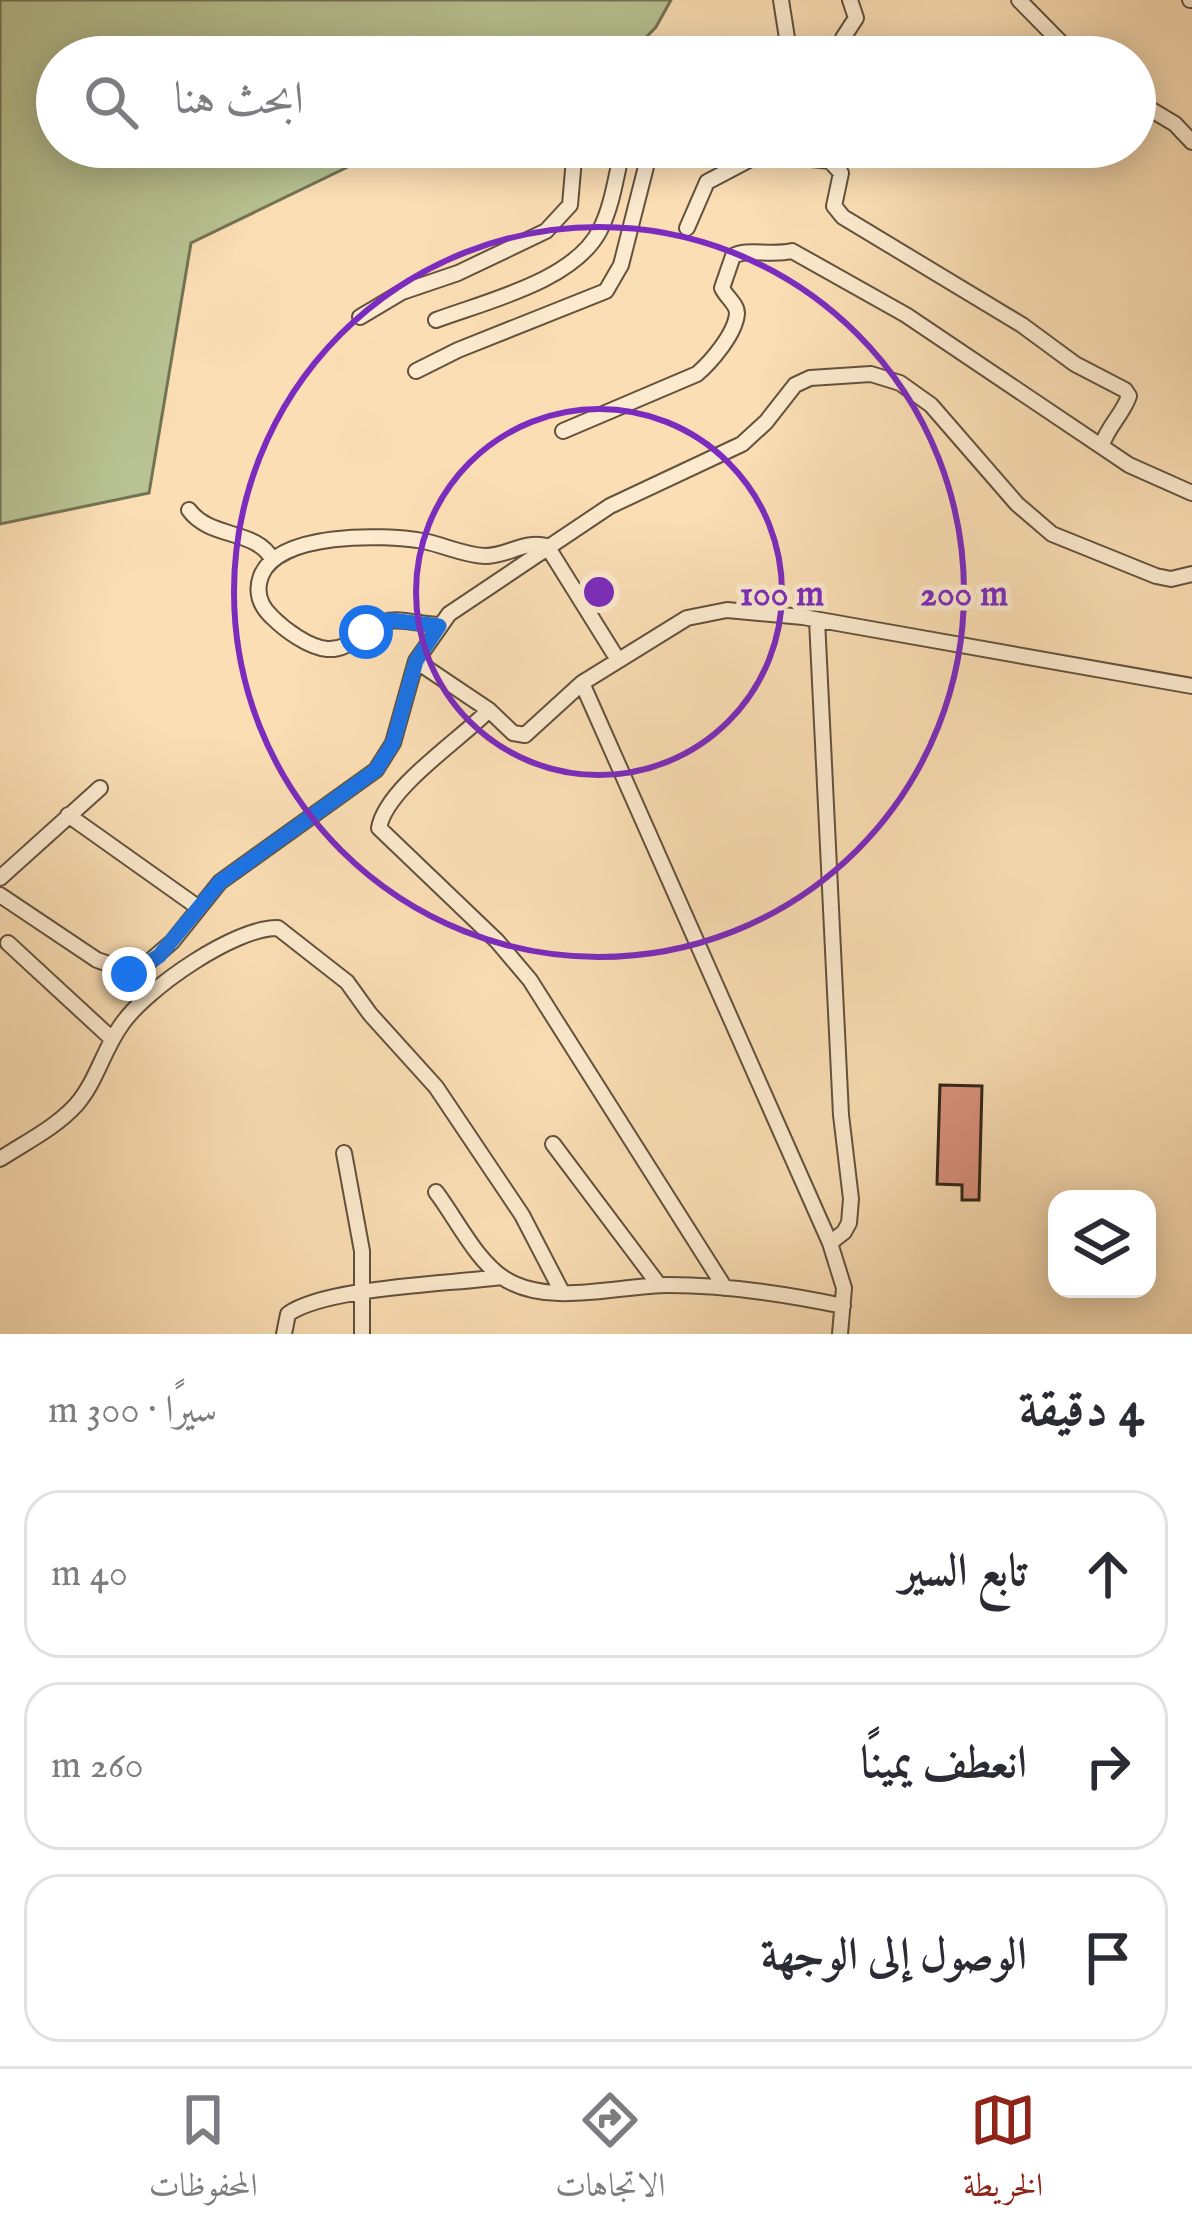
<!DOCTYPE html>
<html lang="ar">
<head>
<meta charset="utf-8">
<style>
	body { margin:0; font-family:"IM FELL English",Amiri,serif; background:#f2f2f3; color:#2b2b33; direction:rtl }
	.controls { position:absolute; right:36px; bottom:36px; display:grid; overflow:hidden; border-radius:24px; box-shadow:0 6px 30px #0003 }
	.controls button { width:108px; height:108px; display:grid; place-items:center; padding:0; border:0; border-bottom:3px solid #e1e1e2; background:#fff; color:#2b2b33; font:60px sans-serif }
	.stop { position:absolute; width:36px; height:36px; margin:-27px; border:9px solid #1a73e8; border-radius:50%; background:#fff }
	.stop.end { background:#1a73e8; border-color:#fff; box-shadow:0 3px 12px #0008 }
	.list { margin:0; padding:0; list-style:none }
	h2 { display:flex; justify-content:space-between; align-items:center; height:156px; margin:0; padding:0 48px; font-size:51px }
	h2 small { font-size:39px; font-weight:400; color:#7c7c81 }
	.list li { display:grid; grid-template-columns:78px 1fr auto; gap:36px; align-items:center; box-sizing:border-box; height:168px; margin:0 24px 24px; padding:0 24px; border:3px solid #e1e1e2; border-radius:36px }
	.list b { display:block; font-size:45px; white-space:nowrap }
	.list em { font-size:39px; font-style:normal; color:#7c7c81 }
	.icon { flex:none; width:66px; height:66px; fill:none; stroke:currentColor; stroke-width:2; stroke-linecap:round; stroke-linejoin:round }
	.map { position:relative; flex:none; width:1192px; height:1334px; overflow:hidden; direction:ltr }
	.search { position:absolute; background:#fff; box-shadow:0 6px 30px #0003; left:36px; right:36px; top:36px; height:132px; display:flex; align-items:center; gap:30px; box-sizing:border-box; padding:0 42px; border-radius:66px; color:#7c7c81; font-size:45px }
	.sheet { height:732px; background:#fff }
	nav { display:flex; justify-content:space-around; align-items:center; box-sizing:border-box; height:168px; border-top:3px solid #e1e1e2; background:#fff; font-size:33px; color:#7c7c81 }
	nav a { display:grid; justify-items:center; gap:6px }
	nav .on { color:#8f2418 }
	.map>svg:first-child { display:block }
	.green { fill:#b8c292; stroke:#747354; stroke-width:3 }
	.building { fill:#da907c; stroke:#2f2417; stroke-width:3 }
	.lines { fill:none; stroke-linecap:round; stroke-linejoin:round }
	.street-casing { stroke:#62523e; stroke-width:18 }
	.street { stroke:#fceace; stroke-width:14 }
	.route { stroke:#1a73e8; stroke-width:15 }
	.ring { fill:none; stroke:#7b2cbf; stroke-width:6 }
	.centre { fill:#7b2cbf; stroke:#fceace; stroke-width:6 }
	.ring-label { font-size:36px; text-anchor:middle; font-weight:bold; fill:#7b2cbf; stroke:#fceace; stroke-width:10; stroke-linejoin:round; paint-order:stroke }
</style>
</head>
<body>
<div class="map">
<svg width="1192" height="1334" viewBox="0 0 1192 1334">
	<rect width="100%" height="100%" fill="#fbdeb4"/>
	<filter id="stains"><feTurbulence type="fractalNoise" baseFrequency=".00167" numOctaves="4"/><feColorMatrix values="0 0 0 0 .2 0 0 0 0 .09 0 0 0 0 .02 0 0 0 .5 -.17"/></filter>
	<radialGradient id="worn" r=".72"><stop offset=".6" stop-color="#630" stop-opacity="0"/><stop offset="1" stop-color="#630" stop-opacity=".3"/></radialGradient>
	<path class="green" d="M0 0H671L656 27 627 57H57V147H389L191 243 149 493 0 524Z"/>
	<path class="building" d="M940 1085 982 1086 979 1200H962V1185L937 1184Z"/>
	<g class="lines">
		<g class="street-casing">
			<path id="street" d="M781 0 790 57
				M850 0 856 18 843 38 851 57
				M1019 0 1075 57
				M1190 0H1192
				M637 57 654 53 669 57
				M1135 100 1175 124 1192 142
				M758 147 793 157 830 161 841 173 834 206 843 217 1022 325 1075 364 1125 390 1129 396C1123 414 1108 426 1102 445
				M687 228 707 182 768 150
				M360 317 402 292 458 273 546 231 570 205 575 147
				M436 320C487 301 574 281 600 230 613 204 616 175 623 147
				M416 371 458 350 606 291 621 265 651 147
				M563 431 697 374C711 362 736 333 737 313 737 304 726 297 722 288L733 256C747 248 770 256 792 251L906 315 1129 465 1192 493
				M189 510C210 539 256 529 272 559
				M817 620 841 1115 851 1199 849 1223 844 1232 830 1243
				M439 625C422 625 399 617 384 622 363 628 351 651 327 649 308 647 285 630 272 617 260 606 255 592 261 576 278 532 383 534 423 541 444 545 463 555 485 556 509 556 523 540 547 546L618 660
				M416 661 489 710 513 733 525 735 582 683
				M489 710C460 740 386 788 379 828L497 941 530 980 725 1288
				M68 815 199 908
				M0 878 100 788
				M0 895 97 960 136 973 172 942 220 882 376 770 393 743 416 661 449 614 610 506 742 444 766 422 795 385 810 378 871 374 900 383 931 405 1017 504 1052 534 1156 576 1171 579 1192 574
				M8 943 112 1039
				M553 1144 659 1285
				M344 1153 362 1251V1334
				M0 1159C26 1142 55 1128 76 1105 97 1081 103 1050 122 1024 146 989 235 927 278 928L347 982 370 1014 436 1087 522 1215 562 1292
				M436 1192C456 1218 476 1261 505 1279 550 1307 619 1285 669 1285 727 1285 786 1294 843 1306
				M284 1334 288 1314C326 1287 450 1284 501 1277
				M840 1334 844 1288 830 1243 582 683 687 618 727 610 803 617 1192 686"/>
		</g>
		<use href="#street" class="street"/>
	</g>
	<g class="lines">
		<path class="route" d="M129 974 159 956 220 882 376 770 393 743 416 661 439 626 390 620 366 632"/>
	</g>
	<g class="ring">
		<circle cx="599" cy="592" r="183"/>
		<circle cx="599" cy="592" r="365"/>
	</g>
	<circle cx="599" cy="592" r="18" class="centre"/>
	<g class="ring-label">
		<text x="782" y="605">100 m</text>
		<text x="964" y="605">200 m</text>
	</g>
	<rect width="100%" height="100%" filter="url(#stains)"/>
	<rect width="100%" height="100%" fill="url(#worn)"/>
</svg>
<div class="controls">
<button><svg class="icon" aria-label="layers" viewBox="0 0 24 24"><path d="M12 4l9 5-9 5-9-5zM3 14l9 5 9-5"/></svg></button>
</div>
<div class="stop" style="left:366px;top:632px"></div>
<div class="stop end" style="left:129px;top:974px"></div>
<div class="search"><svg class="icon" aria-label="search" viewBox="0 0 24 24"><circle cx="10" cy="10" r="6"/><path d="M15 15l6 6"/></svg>ابحث هنا</div>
</div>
<section class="sheet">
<h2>4 دقيقة<small>سيرًا · 300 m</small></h2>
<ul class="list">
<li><svg class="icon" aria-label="ahead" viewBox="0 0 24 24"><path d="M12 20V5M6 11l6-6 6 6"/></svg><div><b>تابع السير</b></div><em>40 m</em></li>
<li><svg class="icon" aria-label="right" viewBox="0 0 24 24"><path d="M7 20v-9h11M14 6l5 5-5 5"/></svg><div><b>انعطف يمينًا</b></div><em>260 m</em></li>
<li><svg class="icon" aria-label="arrive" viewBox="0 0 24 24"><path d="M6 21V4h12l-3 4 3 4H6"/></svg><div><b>الوصول إلى الوجهة</b></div></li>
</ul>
</section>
<nav>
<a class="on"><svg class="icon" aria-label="map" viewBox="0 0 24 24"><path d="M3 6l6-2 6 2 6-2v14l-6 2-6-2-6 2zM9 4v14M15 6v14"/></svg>الخريطة</a>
<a><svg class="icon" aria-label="directions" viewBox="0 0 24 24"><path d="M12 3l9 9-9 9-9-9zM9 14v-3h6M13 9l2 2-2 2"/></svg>الاتجاهات</a>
<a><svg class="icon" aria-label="saved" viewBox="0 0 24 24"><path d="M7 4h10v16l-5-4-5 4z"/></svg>المحفوظات</a>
</nav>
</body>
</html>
